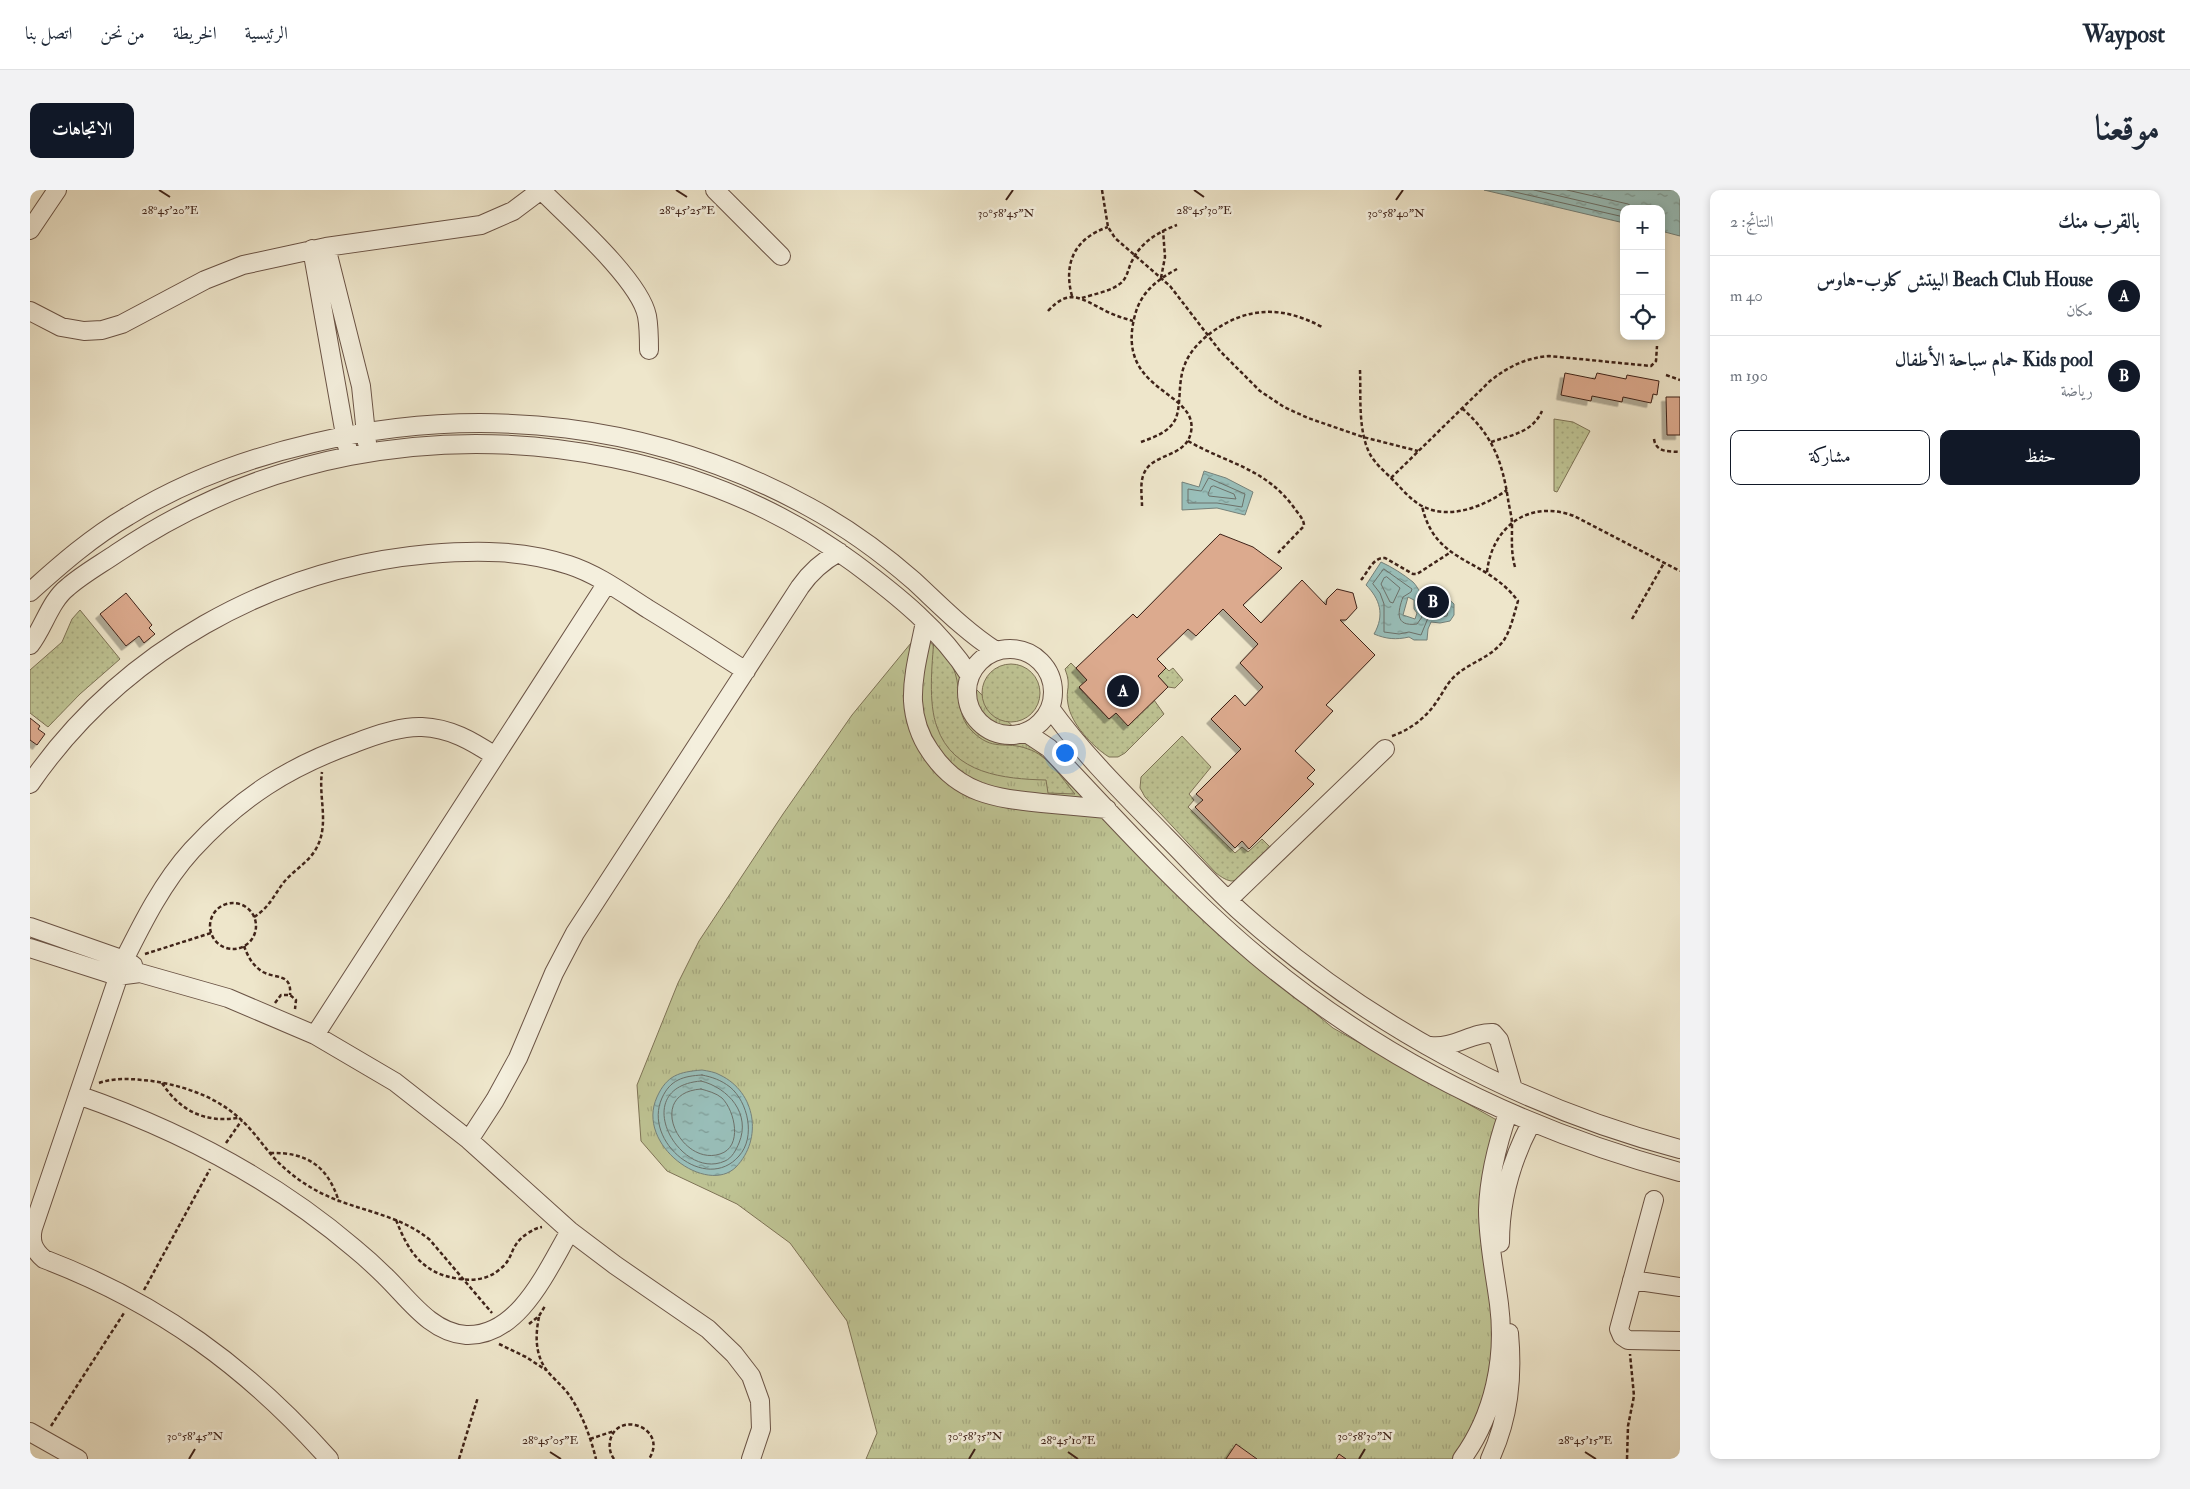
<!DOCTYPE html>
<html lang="ar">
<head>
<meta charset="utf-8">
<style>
	body { margin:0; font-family:"IM FELL Double Pica",Amiri,serif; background:#f2f2f3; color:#1f2937; direction:rtl }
	.controls { position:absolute; right:15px; top:15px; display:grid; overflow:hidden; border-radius:10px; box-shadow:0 2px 8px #0003 }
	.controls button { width:45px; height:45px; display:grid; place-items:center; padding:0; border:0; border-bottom:1px solid #e0e1e3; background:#fff; color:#1f2937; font:25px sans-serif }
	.you { position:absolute; left:1034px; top:562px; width:18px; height:18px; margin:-12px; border:4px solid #fff; border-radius:50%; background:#1a73e8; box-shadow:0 0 0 8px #1a73e833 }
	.badge { display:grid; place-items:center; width:32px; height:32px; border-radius:50%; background:#111827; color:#fff; font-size:16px; font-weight:700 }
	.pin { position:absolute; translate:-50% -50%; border:2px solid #fff; box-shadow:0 1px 5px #0006 }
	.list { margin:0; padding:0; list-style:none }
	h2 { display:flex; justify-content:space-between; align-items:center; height:65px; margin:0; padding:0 20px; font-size:21px }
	h2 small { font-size:16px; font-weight:400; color:#747a83 }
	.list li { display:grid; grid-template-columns:32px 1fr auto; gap:15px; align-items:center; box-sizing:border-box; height:80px; padding:0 20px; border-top:1px solid #e0e1e3 }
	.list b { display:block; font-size:19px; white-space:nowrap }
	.list p { margin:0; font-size:16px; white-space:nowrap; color:#747a83 }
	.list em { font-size:16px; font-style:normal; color:#747a83 }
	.actions { display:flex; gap:10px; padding:15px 20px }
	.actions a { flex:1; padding:11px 0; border:1px solid #111827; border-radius:10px; text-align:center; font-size:18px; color:#111827 }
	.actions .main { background:#111827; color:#fff }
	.icon { flex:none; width:28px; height:28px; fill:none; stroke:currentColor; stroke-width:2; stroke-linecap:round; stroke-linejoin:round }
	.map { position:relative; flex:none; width:1650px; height:1269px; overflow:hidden; direction:ltr; border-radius:10px }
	header { display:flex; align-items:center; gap:30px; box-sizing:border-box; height:70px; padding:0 25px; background:#fff; border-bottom:1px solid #e0e1e3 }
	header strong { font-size:24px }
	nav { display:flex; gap:28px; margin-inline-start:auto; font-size:18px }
	.intro { display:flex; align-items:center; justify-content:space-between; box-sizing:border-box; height:120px; padding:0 30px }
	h1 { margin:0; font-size:35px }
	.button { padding:12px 22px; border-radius:10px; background:#111827; color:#fff; font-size:18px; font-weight:700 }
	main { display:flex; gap:30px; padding:0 30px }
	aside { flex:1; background:#fff; border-radius:10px; box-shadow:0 2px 8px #0003 }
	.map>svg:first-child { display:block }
	.grass { fill:url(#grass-tufts); stroke:#7e7356 }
	.park { fill:url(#park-dots); stroke:#7e7356 }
	.water { fill:url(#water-ripples); stroke:#75817a; fill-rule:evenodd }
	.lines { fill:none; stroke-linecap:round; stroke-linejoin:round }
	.shore { stroke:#6c716a; stroke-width:1 }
	.building { fill:#dcaa8e; stroke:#3f2319; filter:url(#shadow) }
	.minor-casing { stroke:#6b5446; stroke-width:20 }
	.path { stroke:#3f2319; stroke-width:2.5; stroke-dasharray:4 2.5; stroke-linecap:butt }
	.minor { stroke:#f4efdd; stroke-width:18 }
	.ticks { fill:none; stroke:#3f2319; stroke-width:2 }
	.ticks-label { font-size:12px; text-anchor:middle; fill:#3f2319; stroke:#f4efdd; stroke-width:5; stroke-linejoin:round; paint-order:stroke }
</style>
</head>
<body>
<header>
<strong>Waypost</strong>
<nav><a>الرئيسية</a><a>الخريطة</a><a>من نحن</a><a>اتصل بنا</a></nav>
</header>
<div class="intro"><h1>موقعنا</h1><a class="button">الاتجاهات</a></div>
<main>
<aside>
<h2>بالقرب منك<small>النتائج: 2</small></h2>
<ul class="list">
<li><span class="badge">A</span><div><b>Beach Club House البيتش كلوب-هاوس</b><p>مكان</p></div><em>40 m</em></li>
<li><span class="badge">B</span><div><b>Kids pool حمام سباحة الأطفال</b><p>رياضة</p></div><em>190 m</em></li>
</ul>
<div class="actions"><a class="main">حفظ</a><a>مشاركة</a></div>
</aside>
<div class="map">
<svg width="1650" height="1269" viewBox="0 0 1650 1269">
	<defs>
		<pattern id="grass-tufts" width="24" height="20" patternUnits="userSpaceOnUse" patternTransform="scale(1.25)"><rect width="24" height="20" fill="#bec393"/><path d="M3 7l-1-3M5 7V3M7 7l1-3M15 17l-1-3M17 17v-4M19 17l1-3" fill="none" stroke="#a4a77e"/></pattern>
		<pattern id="park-dots" width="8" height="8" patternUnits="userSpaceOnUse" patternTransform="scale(1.25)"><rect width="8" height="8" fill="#bec393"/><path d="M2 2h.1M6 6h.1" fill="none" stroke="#a4a77e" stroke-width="1.8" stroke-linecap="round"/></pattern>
		<pattern id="water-ripples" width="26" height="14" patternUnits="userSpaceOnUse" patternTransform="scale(1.25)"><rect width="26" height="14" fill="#99bfba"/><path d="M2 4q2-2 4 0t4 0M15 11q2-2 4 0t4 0" fill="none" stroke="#7e9b96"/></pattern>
		<filter id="shadow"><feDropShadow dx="-4.5" dy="4.5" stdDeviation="0" flood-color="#0004"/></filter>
	</defs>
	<rect width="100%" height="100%" fill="#eee6cb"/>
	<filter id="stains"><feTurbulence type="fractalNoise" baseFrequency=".004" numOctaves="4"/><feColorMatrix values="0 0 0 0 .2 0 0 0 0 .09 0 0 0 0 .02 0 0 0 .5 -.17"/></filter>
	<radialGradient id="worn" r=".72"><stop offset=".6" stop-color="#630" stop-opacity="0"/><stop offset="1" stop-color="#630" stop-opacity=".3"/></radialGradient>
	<path class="grass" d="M890 442 1174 731 1303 838 1472 933 1462 980 1466 1130 1460 1190 1440 1245 1422 1269H836L847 1243 817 1131 760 1053 707 1014 637 981 611 951 607 895 648 793 669 751 753 624 822 525Z"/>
	<path class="park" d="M1524 229 1543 232 1560 241 1527 302 1524 301Z
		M50 420 90 469 50 504 18 537 0 523V480L32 452 42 429Z
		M904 449C917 463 926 478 928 497 930 512 929 528 941 540 963 563 975 550 998 559 1018 565 1032 589 1045 604L1018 603 1016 590C974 589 923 584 907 537 898 513 902 475 904 449Z
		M1041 473 1057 490 1049 498 1079 529 1086 523 1124 510 1134 524 1095 563 1088 567H1079C1063 557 1041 534 1038 514 1035 499 1042 497 1035 479Z
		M952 503a29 29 0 1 1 58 0a29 29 0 1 1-58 0Z
		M1136 478 1139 481 1143 478 1153 490 1145 498 1138 497 1128 486Z
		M1152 546 1181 577 1159 604 1164 610 1158 617 1205 663 1212 657 1218 662 1232 649 1241 658C1234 665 1211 692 1201 691 1195 690 1190 686 1186 683L1115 607 1110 598 1111 587Z"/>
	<path class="water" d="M1454 0H1650V46L1631 41V19H1594V33Z
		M1174 281 1196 288 1223 302 1215 325 1187 318 1152 320V292L1169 297Z
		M1351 372C1362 377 1373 384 1383 392 1389 398 1391 407 1399 410L1405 409 1410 401 1424 414V425L1420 431 1410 433 1401 432 1398 439 1397 450H1384L1379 447C1366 450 1356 449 1344 444 1355 425 1350 409 1336 395ZM1378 407 1384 410V419L1387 423 1385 429 1373 425Z
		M672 880C678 881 685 882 690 885 726 902 733 949 706 977 677 1006 605 955 627 907 637 885 649 882 672 880Z"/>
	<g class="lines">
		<path class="shore" d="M1476 0 1594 27
			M1504 0 1594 21
			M1537 0 1598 14 1606 19
			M1179 288 1215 304 1212 317 1187 313H1158V299L1171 301Z
			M1184 296 1204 304 1206 309 1179 306 1178 304 1181 297Z
			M1354 379 1382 399 1381 402 1373 407C1368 421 1364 437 1387 434L1392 427 1390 413 1400 415 1412 410 1419 417 1417 426 1398 428 1391 445 1379 442 1369 444 1354 442V414L1350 403 1343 394Z
			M1357 387 1370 398 1363 413 1360 412 1351 394 1354 388Z
			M672 885C682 887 691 890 700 897 718 912 726 947 709 966 676 1004 612 952 632 908 640 890 653 886 672 885Z
			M671 891C699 898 721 924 709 953 706 960 702 968 695 971 649 992 597 897 671 891Z
			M671 899C678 901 686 903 692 908 705 921 713 957 690 964 651 977 614 903 671 899Z"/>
	</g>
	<path class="building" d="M1535 183 1565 189 1567 183 1596 189 1597 185 1629 191 1627 205 1623 204 1621 213 1593 207 1592 212 1562 206 1561 211 1531 205Z
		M1636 207H1650V245H1637Z
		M1190 344 1223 357 1252 378 1213 415 1231 433 1272 390 1296 415 1297 409 1307 399 1323 403 1327 418 1316 430H1310L1345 465 1296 515 1303 521 1265 561 1285 580 1277 588 1284 594 1219 659 1212 651 1205 658 1165 617 1173 610 1166 604 1211 559 1181 529 1205 505 1215 516 1233 497 1210 473 1228 454 1193 419 1166 446 1158 439 1127 469 1136 478 1128 486 1138 497 1098 536 1086 523 1079 529 1049 497 1057 490 1046 478 1103 424 1107 428Z
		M96 403 122 435 119 438 125 444 114 453 109 446 96 456 70 424Z
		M0 528 10 536 8 539 15 544 7 555 0 550Z
		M1206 1254 1227 1269H1196Z
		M1309 1264 1316 1269H1306Z"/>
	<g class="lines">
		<g class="minor-casing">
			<path id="minor" d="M511 0C538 27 610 90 617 126 619 137 619 149 619 160
				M685 0 751 66
				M0 40 27 0
				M296 57 331 196 337 253
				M282 59 317 256
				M0 121 31 137 54 141 72 140 92 134 175 90 213 75 296 57 451 35 483 21 511 0
				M0 402C31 374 62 347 98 326 155 291 218 268 283 253 451 213 626 233 779 317 816 337 852 363 884 391 911 416 935 441 966 461
				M895 432C890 458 882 485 883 511 884 528 890 547 900 561 928 604 965 608 1012 613 1034 615 1055 617 1077 619
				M0 455C14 437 20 411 38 397 53 384 71 374 87 363 157 316 237 282 320 266 491 233 683 269 824 373 867 405 911 440 940 486
				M937 502a43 43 0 1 1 86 0a43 43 0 1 1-86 0Z
				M1020 518C1054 565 1095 605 1135 646 1161 672 1186 700 1213 724 1337 834 1489 917 1650 959
				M995 542 1019 558 1029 569C1092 636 1156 706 1226 765 1351 870 1493 940 1650 982
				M0 594C91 462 241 378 399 364 447 360 493 360 539 375 567 384 593 403 618 419 651 439 683 460 716 481
				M1198 710 1355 559
				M0 737 94 770 103 775
				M0 758 87 786 110 783 198 808 285 845 365 892 439 950 540 1041 585 1075 678 1139 704 1164 721 1186 730 1211 731 1239 721 1269
				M285 845 577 393
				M1400 856C1424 859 1442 842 1463 843L1469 850 1483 899
				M48 905C149 940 243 989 324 1058 335 1067 346 1077 355 1086 378 1108 401 1143 436 1145 489 1147 517 1080 540 1041
				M439 950 465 910 488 868 524 783 545 743 770 397C781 381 793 371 809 362
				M1624 1010 1589 1139 1592 1146 1598 1150 1650 1151
				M1470 1053C1470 1009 1481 971 1501 933
				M1602 1090 1650 1097
				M0 1242 48 1269
				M299 1269C217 1177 129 1113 14 1069 3 1060 0 1051 3 1038L94 770C113 732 133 692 162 660 211 607 258 577 325 553 345 545 370 536 392 537 420 538 442 551 465 566
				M1432 1269C1464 1225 1476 1168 1469 1114 1465 1083 1458 1052 1458 1020 1459 986 1467 955 1478 923
				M1460 1269C1479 1228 1483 1188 1479 1143"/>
		</g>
		<path class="path" d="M1072 0 1078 37 1085 48 1140 96 1190 161 1230 201 1254 217 1278 228 1333 247 1388 261
			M1131 88 1135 67 1133 40
			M1042 106C1033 73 1045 48 1078 37
			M1052 108C1064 104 1083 101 1092 92 1098 86 1098 78 1102 71 1111 52 1128 42 1147 35
			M1018 121C1039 98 1050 108 1074 120 1083 125 1093 128 1103 131
			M1330 180C1331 205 1328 236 1338 260 1343 272 1353 280 1362 289 1371 298 1379 308 1390 315 1418 331 1453 317 1477 300
			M1636 185 1650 190
			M1432 218C1462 245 1472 270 1478 309 1479 317 1482 326 1482 335 1482 350 1481 363 1485 377
			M1624 249C1626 263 1639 261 1650 262
			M1158 251C1198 274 1236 278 1265 319 1269 325 1274 329 1274 336L1248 363
			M1111 252C1124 247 1138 243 1145 230 1152 216 1147 192 1155 174 1160 161 1171 150 1182 142 1218 116 1253 116 1292 137
			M1461 252C1481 245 1502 243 1512 221
			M1361 288 1460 191C1479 176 1496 168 1519 166L1621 176 1626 171 1627 156
			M1112 316C1112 307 1110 295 1113 286 1120 262 1156 269 1161 242 1169 200 1084 203 1105 125 1111 102 1127 90 1147 79
			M1457 382C1462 336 1500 309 1544 326L1650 381
			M1331 390C1338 382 1343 367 1355 368L1383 384H1387L1421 362
			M1602 429 1634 373
			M1362 546C1380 540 1397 527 1407 511 1413 503 1417 493 1425 486 1440 472 1461 468 1474 450 1481 439 1484 424 1488 411 1455 367 1405 375 1392 316
			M180 736a23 23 0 1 1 46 0a23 23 0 1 1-46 0Z
			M224 727C239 718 244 705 254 692 263 681 276 674 284 662 301 637 288 609 292 582
			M214 756C218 767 223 776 233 782 246 789 262 783 260 805
			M115 764 181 743
			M245 813 251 805H260L266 810 265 819
			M69 893C86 887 104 889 122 891 154 896 184 906 208 927 220 937 229 950 239 962 252 978 270 992 289 1002 325 1021 368 1023 400 1050L462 1123
			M132 893C150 921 175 933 208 928
			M196 953 212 930
			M240 963C277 962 298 976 309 1012
			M366 1030C379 1063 393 1084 430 1089 445 1091 459 1089 470 1079 485 1068 478 1056 498 1043 503 1040 506 1038 512 1037
			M114 1100 180 979
			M509 1127C505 1146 505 1166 518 1182 527 1192 537 1200 543 1211 554 1229 561 1249 566 1269
			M499 1134 509 1126 515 1116
			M469 1154 496 1167 516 1180
			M21 1236 94 1123
			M560 1249 584 1241
			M429 1269 448 1207
			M584 1269C580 1263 579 1258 580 1251 587 1219 639 1238 619 1269
			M1597 1269 1598 1236 1604 1206 1600 1164"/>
		<use href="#minor" class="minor"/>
	</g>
	<path class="ticks" d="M129 0 140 7M646 0 657 7M1164 0 1174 7M976 10 983 0M1366 10 1373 0M520 1262 531 1269M1038 1262 1048 1269M1555 1262 1566 1269M159 1269 165 1259M939 1269 945 1259M1329 1269 1335 1259"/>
	<g class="ticks-label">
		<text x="140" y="24">28°45'20"E</text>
		<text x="657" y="24">28°45'25"E</text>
		<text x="1174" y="24">28°45'30"E</text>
		<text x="976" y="27">30°58'45"N</text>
		<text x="1366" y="27">30°58'40"N</text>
		<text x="165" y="1250">30°58'45"N</text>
		<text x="945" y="1250">30°58'35"N</text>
		<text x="1335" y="1250">30°58'30"N</text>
		<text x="520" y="1254">28°45'05"E</text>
		<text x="1038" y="1254">28°45'10"E</text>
		<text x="1555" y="1254">28°45'15"E</text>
	</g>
	<rect width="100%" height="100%" filter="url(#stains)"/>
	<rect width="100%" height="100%" fill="url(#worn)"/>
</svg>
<div class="controls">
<button>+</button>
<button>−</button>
<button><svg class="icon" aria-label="locate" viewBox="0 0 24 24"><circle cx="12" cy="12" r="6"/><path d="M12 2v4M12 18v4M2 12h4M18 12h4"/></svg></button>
</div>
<div class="you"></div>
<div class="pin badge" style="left:1093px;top:501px">A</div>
<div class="pin badge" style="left:1403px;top:412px">B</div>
</div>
</main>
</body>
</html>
